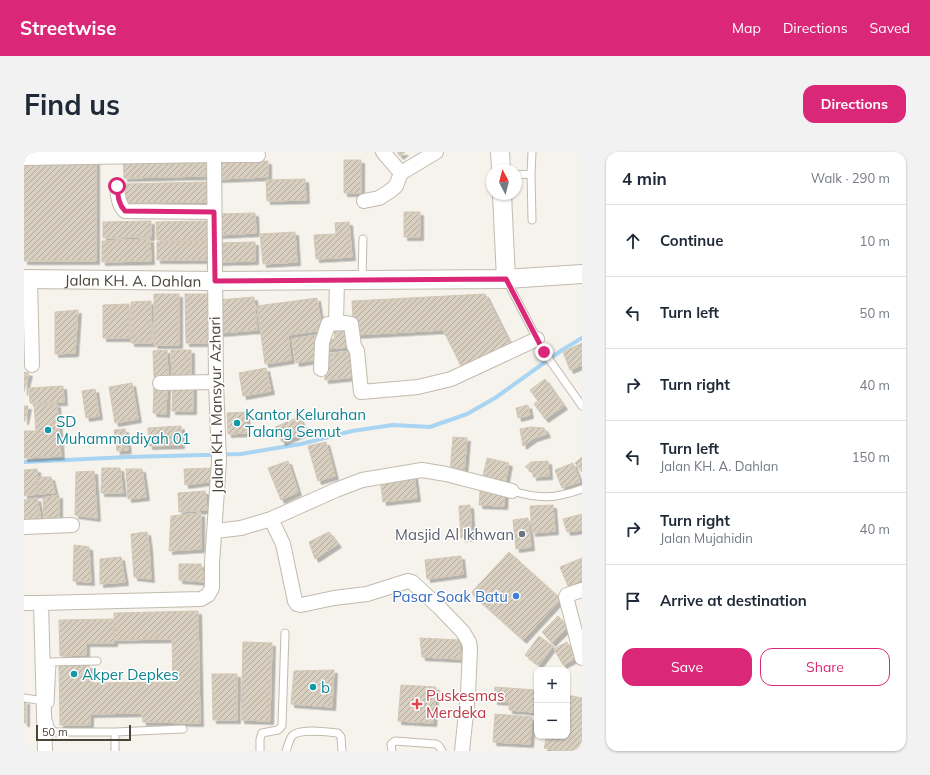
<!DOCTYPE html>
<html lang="en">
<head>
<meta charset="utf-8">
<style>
	body { margin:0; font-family:Mulish,sans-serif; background:#f2f2f3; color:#1f2937 }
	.controls { position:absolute; right:12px; bottom:12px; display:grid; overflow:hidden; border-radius:8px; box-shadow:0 1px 3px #0004 }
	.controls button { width:36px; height:36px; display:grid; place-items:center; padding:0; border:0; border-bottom:1px solid #e0e1e3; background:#fff; color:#1f2937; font:20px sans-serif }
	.compass { position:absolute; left:462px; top:12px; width:36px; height:36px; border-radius:50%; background:#fff; box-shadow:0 1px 3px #0004; rotate:353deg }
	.scale { position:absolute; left:12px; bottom:10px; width:95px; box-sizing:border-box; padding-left:4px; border:2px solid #4b4439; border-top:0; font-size:11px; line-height:14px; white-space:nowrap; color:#4b4439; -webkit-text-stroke:3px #fff; paint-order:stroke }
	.stop { position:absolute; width:12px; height:12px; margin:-9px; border:3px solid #db2777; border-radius:50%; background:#fff }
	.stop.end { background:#db2777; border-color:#fff; box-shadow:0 1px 4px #0008 }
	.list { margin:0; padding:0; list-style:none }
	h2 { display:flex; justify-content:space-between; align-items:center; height:52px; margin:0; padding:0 16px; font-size:17px }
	h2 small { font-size:13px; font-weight:400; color:#747a83 }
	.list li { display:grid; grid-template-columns:26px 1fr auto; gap:12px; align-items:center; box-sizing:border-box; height:72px; padding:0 16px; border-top:1px solid #e0e1e3 }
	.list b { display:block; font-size:15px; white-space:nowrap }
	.list p { margin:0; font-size:13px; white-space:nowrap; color:#747a83 }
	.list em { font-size:13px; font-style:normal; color:#747a83 }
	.actions { display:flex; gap:8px; padding:12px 16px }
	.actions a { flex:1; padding:9px 0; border:1px solid #db2777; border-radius:12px; text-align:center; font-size:14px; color:#db2777 }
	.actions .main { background:#db2777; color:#fff }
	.icon { flex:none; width:22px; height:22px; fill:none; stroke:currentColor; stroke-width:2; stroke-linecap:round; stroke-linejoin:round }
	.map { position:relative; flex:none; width:558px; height:599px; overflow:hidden; border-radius:12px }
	header { display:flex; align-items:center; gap:24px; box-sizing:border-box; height:56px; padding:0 20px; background:#db2777; color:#fff }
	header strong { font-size:19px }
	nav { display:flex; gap:22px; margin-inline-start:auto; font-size:14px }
	.intro { display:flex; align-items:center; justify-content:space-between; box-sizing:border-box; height:96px; padding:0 24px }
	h1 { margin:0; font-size:28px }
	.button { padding:10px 18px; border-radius:12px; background:#db2777; color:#fff; font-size:14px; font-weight:700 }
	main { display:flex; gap:24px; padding:0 24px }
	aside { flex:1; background:#fff; border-radius:12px; box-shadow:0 1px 3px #0004 }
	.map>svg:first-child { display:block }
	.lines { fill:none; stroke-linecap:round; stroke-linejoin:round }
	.stream { stroke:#a9d4f2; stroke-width:4 }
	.building { fill:url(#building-hatch); stroke:#d3c7b4; filter:url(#shadow) }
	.service-casing { stroke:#c2bbae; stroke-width:9 }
	.minor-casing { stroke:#c2bbae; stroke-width:16 }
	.tertiary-casing { stroke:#c2bbae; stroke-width:20 }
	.service { stroke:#fff; stroke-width:7 }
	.minor { stroke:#fff; stroke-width:14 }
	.tertiary { stroke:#fff; stroke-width:18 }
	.route { stroke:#db2777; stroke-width:5 }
	.culture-dot { fill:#0f9aa8; stroke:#fff; stroke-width:1.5 }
	.worship-dot { fill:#6b7280; stroke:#fff; stroke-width:1.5 }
	.shop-dot { fill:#3f7fe0; stroke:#fff; stroke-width:1.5 }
	.health-dot { fill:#e0444e; stroke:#fff; stroke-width:1.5 }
	.labels { text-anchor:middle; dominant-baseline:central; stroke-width:3; stroke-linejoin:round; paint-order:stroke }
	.street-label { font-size:15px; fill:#4b4439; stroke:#fff }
	.culture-label { font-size:15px; fill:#0d838f; stroke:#fff; text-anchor:start }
	.worship-label { font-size:15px; fill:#5b616d; stroke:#fff; text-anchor:end }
	.shop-label { font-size:15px; fill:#366cbe; stroke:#fff; text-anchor:end }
	.health-label { font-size:15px; fill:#be3a42; stroke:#fff; text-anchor:start }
</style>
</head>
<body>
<header>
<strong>Streetwise</strong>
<nav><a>Map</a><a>Directions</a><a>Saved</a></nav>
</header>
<div class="intro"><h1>Find us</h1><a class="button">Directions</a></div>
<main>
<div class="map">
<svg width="558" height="599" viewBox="0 0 558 599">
	<defs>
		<pattern id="building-hatch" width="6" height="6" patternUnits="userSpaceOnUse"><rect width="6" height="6" fill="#d8cfc1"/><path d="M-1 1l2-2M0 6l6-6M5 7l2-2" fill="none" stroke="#b1aa9e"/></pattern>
		<filter id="shadow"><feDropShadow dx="3.5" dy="3.5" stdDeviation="0" flood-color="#0004"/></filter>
	</defs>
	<rect width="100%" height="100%" fill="#f6f3ec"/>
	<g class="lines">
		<path class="stream" d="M0 310 104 305 217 302 277 292 328 279 369 273 406 275 443 262 471 246 538 198 558 186"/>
	</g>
	<path class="building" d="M373 0H381L376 4Z
		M182 3 183 24 100 26 99 6Z
		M0 7H72V109H0Z
		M320 8H337V41H320Z
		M244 9V25L194 27 193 10Z
		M281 27 282 48 243 49 242 28Z
		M183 30 184 50 101 51 100 32Z
		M380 60H396V85H380Z
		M231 61 232 81 194 83 193 62Z
		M127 69V85L79 86V70Z
		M184 69V88H133L132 70Z
		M325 70 328 105 292 107 290 83 312 82 311 71Z
		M271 80 273 110 239 112 236 82Z
		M126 87 127 109 78 110V89Z
		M183 89V108H133V90Z
		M231 90V109L194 110V91Z
		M130 142H155V193H130Z
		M161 142H185V191H162Z
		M461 142 487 194 439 218 419 178 330 183 328 149Z
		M230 145 233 178 196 181 194 148Z
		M293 146 298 178 264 183 267 208 241 212 233 154Z
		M127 149 128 191H107V150Z
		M105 152V186H79V153Z
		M54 158 51 201 31 202V160Z
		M324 174 326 195 301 197 300 188 311 187 310 175Z
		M293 183 296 207 272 211 268 187Z
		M558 191V213L546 218 539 200Z
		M143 198 144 225H130L129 199Z
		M147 198H167V227H148Z
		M329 199 331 225 301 228 299 202Z
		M242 216 247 239 219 244 215 221Z
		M0 220 5 221 0 240Z
		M521 227 540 254 521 267 510 252 514 249 506 238Z
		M108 231 114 267 91 271 85 235Z
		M39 234 40 250 6 251 5 236Z
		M130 234 143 235 142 262 129 261Z
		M149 234H169V259H148Z
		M71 237 75 264 62 266 58 239Z
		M33 252 37 304 0 306V279H12L10 253Z
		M504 253 506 263 494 266 492 256Z
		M0 254H4L1 269H0Z
		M222 260 223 281 204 282 203 261Z
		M275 265 282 280 258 290 251 275Z
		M157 274V293L125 294 124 276Z
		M507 275 520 276 523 282 510 286 499 294 496 277Z
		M101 277 104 298 93 299 90 278Z
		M429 285 443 286 440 321 426 320Z
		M302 290 311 324 294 329 284 294Z
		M558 305V320L551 311Z
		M463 306 485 311 481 332 458 328Z
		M264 309 274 340 257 348 244 316Z
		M524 309 525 324 509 325V319L501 315 507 310Z
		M549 311 556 330 538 336 531 318Z
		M78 316H96L99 341H77Z
		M188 316 190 329 161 333 160 317Z
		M13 317 14 342 0 344V318Z
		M102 317H118L122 345 104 347Z
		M70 319 73 366 51 363 52 320Z
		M390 323 393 346 359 350 356 327Z
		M13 325H27L31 341 14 342Z
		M181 339 183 358 155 360 154 341Z
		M456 339H481L480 354 455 353Z
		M35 343V366L20 365 19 346Z
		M13 346 17 367 0 369V348Z
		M446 353 448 385 437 386 435 354Z
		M529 353 531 379 508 381 506 354Z
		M177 361V397L145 399 147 364Z
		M558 362V378L543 380 539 367Z
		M504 366 507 395 492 397 489 368Z
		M123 380 125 395 127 427 110 425 107 382Z
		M305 380 314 392 291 407 285 390Z
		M50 393 65 395 67 430 49 429Z
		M485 400 537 447 499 488 447 441Z
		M437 404 439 422 403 427 401 408Z
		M97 405 101 430 76 432V407Z
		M558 406V428L544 434 536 415Z
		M155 412H177L181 430 155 428Z
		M174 459 176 571 119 570 118 561 66 562V573H36L35 514 65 513 66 531 149 530 148 487 90 488V461Z
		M534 464 544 475 528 491 518 480Z
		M90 467V491H62V503L36 504 35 468Z
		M515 484 529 494 515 513 501 503Z
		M396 486 436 488 437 507 398 505Z
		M219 490 248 491 246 569 217 568Z
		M543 490 552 506 539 513 530 497Z
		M310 518 308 555 267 552 270 519Z
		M188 522H213V568H189Z
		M377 533 412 535 409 571 374 569Z
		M471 535 511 538 510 560 485 558V550L470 549Z
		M543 543 558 546V587L556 599H534L520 596 523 584H543Z
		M0 549H2V571H0Z
		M471 562 508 565 506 592 469 590Z"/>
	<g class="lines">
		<g class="service-casing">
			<path id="service" d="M507 22 508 0
				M492 23 507 22 508 68
				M338 127 339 87
				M483 129 520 200 558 254
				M488 339C516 347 530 347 558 337
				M23 510 73 509
				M0 546 20 549
				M26 551 28 510
				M25 570C25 575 27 577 31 580H91L159 577
				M91 599V580
				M236 599V587L238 581 254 578 258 574 261 481
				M262 599C264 594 265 588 268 584 275 576 304 580 314 581L317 585 318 599
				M368 599 367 592 371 589 412 592 415 594 418 599"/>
		</g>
		<g class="minor-casing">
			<path id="minor" d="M359 0 377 21
				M0 6 190 3H234
				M93 34C94 43 94 52 101 59L190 60
				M340 49 355 46 366 39 372 34 377 21 412 0
				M6 127 8 213
				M312 171 313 128
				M297 217 298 191 304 172 321 171 327 172 330 194 333 199 337 240 394 235 427 227 513 187
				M136 231 192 230
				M247 367 259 392 271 449 273 452 277 453 310 446 343 442 384 429 388 430 415 455 439 480 445 490 446 497 444 542 438 599
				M0 375 48 373
				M191 379 217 376 247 367 312 338 338 328 398 318 422 322 488 339
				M558 438 543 443 542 445 558 506
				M0 451H17
				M21 599 17 451 177 447 184 443 188 436V411L195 309 192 230 190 0"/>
		</g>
		<g class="tertiary-casing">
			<g id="tertiary">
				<path d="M476 0 477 18"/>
				<path d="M478 42 482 127"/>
				<path id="s1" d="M0 127 191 129 482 127 558 122"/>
			</g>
		</g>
		<use href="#service" class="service"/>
		<use href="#minor" class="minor"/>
		<use href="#tertiary" class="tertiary"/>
	</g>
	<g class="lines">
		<path class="route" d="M93 34C94 43 94 52 101 59L190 60 191 129 482 127 520 200"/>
	</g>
	<g class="culture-dot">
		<circle cx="213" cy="271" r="4"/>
		<circle cx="24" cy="278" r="4"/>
		<circle cx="50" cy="522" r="4"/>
		<circle cx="289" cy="535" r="4"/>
	</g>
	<circle class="worship-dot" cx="498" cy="382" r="4"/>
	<circle class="shop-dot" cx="492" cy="444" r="4"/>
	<path class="health-dot" d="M391 546h4v4h4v4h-4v4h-4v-4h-4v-4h4z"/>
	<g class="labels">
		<g class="street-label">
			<text stroke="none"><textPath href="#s1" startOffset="109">Jalan KH. A. Dahlan</textPath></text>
			<text transform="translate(192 253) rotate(-91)">Jalan KH. Mansyur Azhari</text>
		</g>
		<g class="culture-label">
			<text x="221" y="262">Kantor Kelurahan<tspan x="221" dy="17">Talang Semut</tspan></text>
			<text x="32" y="269">SD<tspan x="32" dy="17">Muhammadiyah 01</tspan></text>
			<text x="58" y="522">Akper Depkes</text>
			<text x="297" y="535">b</text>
		</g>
		<g class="worship-label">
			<text x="490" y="382">Masjid Al Ikhwan</text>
		</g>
		<g class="shop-label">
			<text x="484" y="444">Pasar Soak Batu</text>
		</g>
		<g class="health-label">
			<text x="402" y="543">Puskesmas<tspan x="402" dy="17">Merdeka</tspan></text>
		</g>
	</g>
</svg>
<div class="controls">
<button>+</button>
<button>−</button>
</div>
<svg class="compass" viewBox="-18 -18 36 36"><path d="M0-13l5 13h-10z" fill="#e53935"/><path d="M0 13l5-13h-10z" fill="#747a83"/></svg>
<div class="scale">50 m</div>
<div class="stop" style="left:93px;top:34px"></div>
<div class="stop end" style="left:520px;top:200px"></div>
</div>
<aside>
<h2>4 min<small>Walk · 290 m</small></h2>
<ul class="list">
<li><svg class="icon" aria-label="ahead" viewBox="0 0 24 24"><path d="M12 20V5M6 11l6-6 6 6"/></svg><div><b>Continue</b></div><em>10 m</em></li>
<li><svg class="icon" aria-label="left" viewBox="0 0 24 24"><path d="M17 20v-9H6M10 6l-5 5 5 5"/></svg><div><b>Turn left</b></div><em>50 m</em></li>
<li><svg class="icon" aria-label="right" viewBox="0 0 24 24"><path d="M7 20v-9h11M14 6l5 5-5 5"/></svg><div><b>Turn right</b></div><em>40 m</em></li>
<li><svg class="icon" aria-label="left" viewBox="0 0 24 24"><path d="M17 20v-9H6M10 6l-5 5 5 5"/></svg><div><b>Turn left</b><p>Jalan KH. A. Dahlan</p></div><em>150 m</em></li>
<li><svg class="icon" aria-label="right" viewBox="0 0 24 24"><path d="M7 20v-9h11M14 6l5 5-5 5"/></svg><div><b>Turn right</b><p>Jalan Mujahidin</p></div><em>40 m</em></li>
<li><svg class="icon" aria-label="arrive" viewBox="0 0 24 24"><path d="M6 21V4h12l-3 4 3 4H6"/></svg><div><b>Arrive at destination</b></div></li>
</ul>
<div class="actions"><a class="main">Save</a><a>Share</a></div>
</aside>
</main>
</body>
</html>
